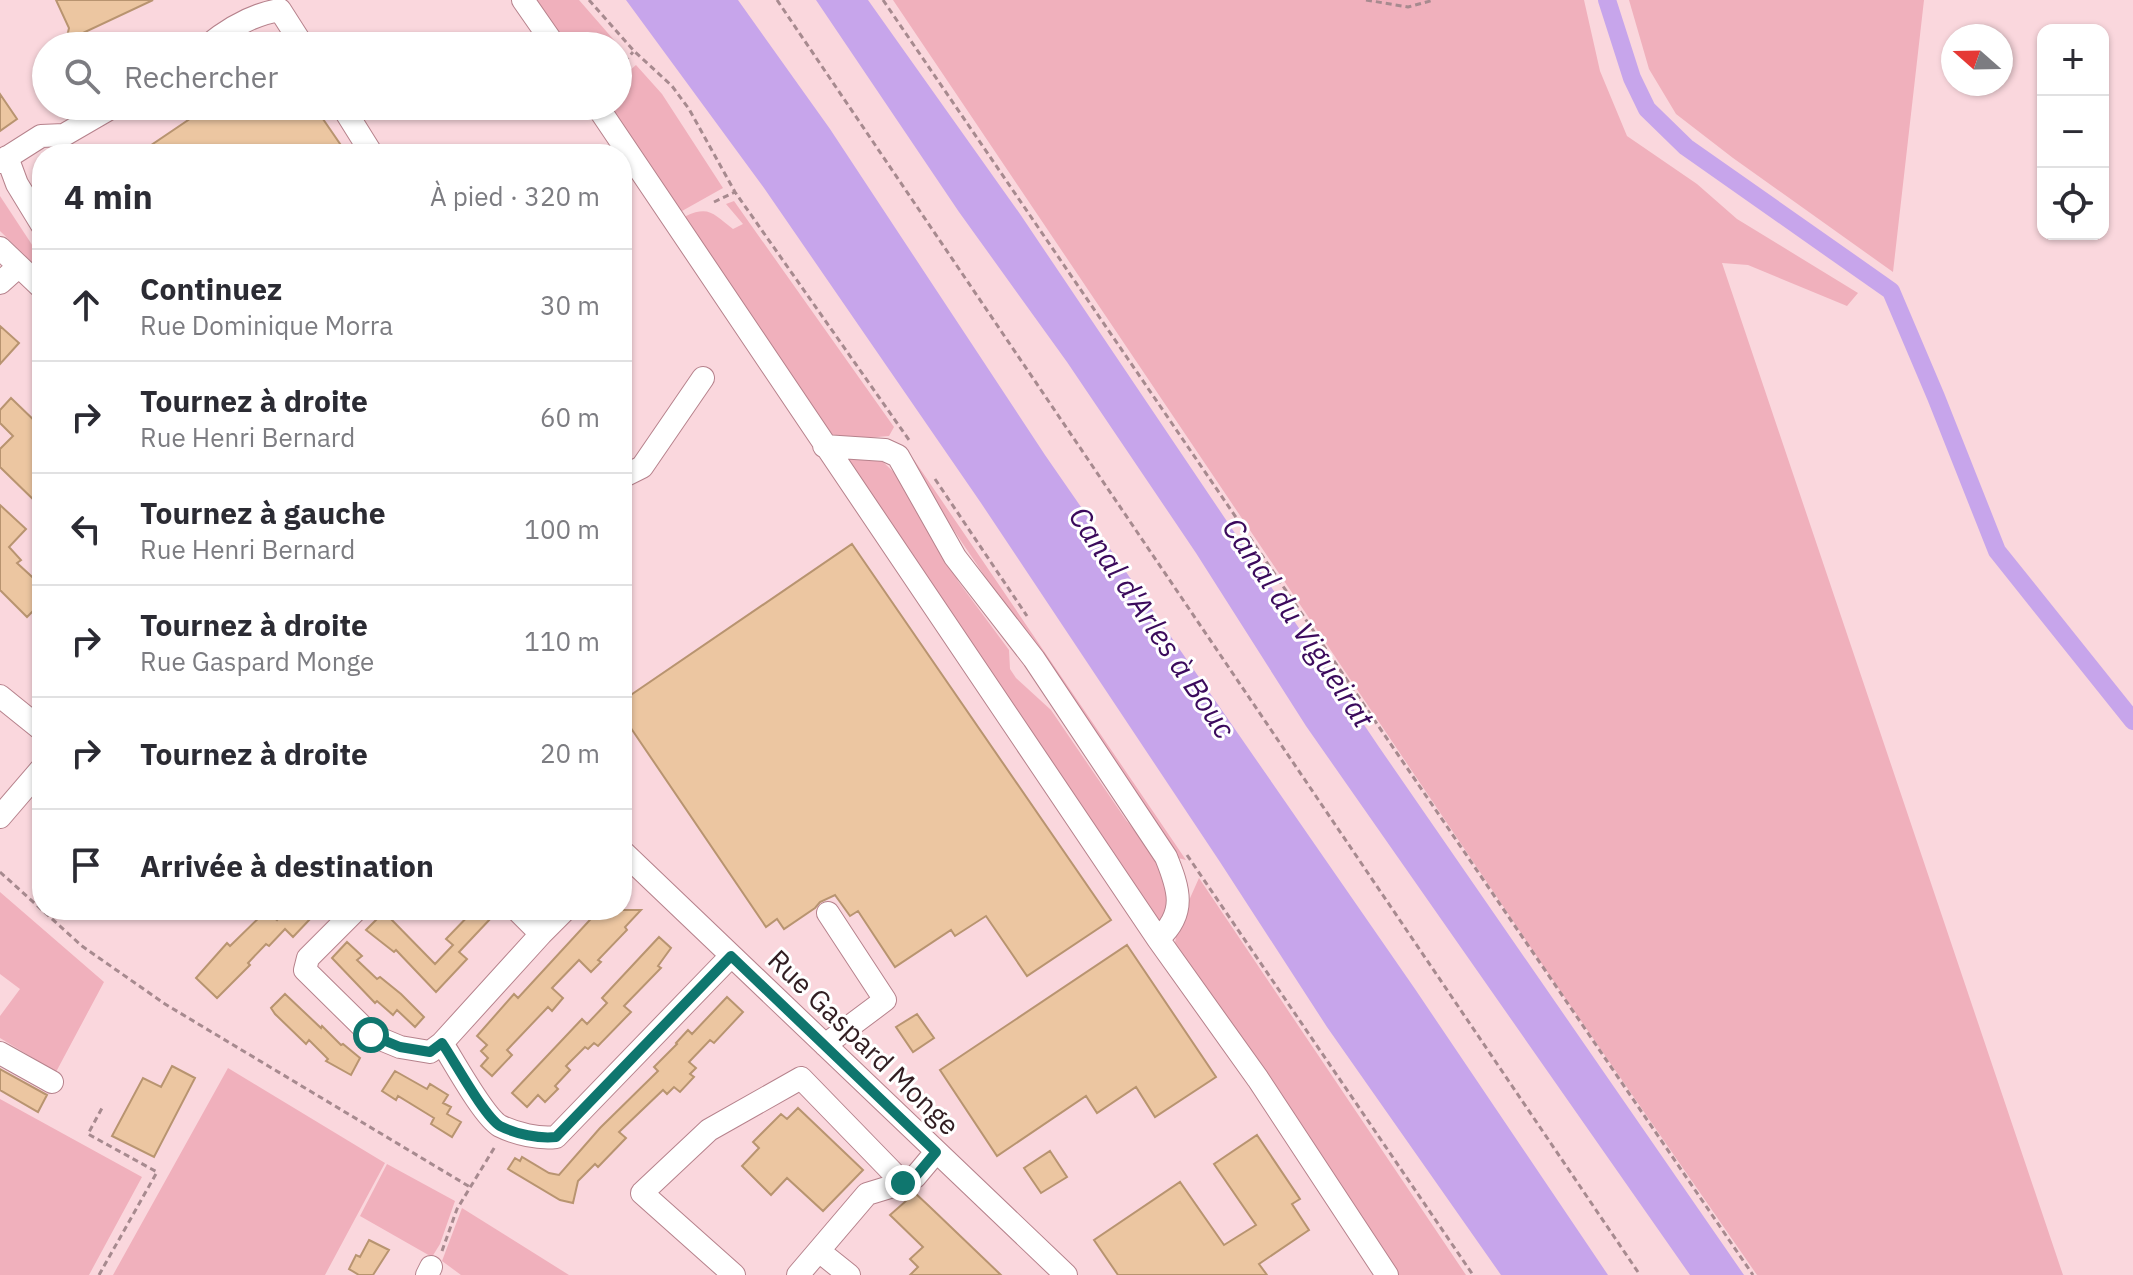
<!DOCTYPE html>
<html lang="fr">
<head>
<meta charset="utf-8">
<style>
	body { margin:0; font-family:"IBM Plex Sans",sans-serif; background:#f2f2f3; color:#2b2b33 }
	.controls { position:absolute; right:24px; top:24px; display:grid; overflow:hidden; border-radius:16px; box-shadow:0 2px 6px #0004 }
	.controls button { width:72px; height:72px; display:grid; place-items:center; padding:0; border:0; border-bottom:2px solid #e1e1e2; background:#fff; color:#2b2b33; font:40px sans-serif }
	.compass { position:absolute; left:1941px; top:24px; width:72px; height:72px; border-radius:50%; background:#fff; box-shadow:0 2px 6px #0004; rotate:290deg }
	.stop { position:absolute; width:24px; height:24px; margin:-18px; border:6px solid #0f766e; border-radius:50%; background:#fff }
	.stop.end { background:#0f766e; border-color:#fff; box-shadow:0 2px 8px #0008 }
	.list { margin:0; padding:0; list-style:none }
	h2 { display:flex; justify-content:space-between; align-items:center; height:104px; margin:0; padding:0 32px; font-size:34px }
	h2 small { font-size:26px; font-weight:400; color:#7c7c81 }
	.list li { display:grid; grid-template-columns:52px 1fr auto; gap:24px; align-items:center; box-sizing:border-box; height:112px; padding:0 32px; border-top:2px solid #e1e1e2 }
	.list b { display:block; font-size:30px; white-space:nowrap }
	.list p { margin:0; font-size:26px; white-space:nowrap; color:#7c7c81 }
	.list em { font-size:26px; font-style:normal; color:#7c7c81 }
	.icon { flex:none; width:44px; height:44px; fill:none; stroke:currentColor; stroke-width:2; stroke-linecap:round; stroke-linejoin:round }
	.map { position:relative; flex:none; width:2133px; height:1275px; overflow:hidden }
	.search { position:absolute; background:#fff; box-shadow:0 2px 6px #0004; left:32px; top:32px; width:600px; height:88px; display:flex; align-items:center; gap:20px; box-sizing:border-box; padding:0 28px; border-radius:44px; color:#7c7c81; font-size:30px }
	.panel { position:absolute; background:#fff; box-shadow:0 2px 6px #0004; left:32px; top:144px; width:600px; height:776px; border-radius:32px }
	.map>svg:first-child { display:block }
	.green { fill:#f0b0bc }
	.water { fill:#c7a5eb }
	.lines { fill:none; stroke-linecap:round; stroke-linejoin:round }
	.canal { stroke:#c7a5eb; stroke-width:18 }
	.building { fill:#ecc6a1; stroke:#b89470; stroke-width:2 }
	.minor-casing { stroke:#b6828c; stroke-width:24 }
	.path { stroke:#a78a8f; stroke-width:3; stroke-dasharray:6 4; stroke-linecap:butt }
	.minor { stroke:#fff; stroke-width:22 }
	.route { stroke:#0f766e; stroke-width:10 }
	.labels { text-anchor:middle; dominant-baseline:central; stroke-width:6; stroke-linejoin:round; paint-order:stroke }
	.street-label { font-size:28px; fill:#311d21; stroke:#fff }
	.water-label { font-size:30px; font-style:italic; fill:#3b0a5c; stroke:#fff }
</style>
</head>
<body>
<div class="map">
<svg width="2133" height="1275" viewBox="0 0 2133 1275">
	<rect width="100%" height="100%" fill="#fad7dd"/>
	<path class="green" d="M534 0H579L620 47 618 61V46H565Z
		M893 0H1584L1600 71 1627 136 1697 184 1737 219 1858 293 1847 306 1748 265 1722 263 2063 1275H1757L1552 979Z
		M1629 0H1924L1893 272 1733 158 1676 114 1649 69Z
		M636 65 662 94 723 188 682 211 673 203 610 106H618V80Z
		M0 196 42 260V272L0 231Z
		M734 201 894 427 889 436 843 440 831 437 686 224V216C710 205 714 215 733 229L743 224 726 204Z
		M908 451 1186 860 1174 857 903 455Z
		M843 458 881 460 903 481 942 542 958 581 1009 650 1010 669 1016 678 1051 710 1126 820 1161 863 1174 907 1159 924Z
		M1199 878 1466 1275H1394L1174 949 1178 925Z
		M0 892 104 982 56 1072 0 1038V1016L20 989 0 974Z
		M228 1068 385 1163 325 1275H113Z
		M0 1099 142 1177 89 1275H0Z
		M387 1164 455 1201 440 1244 432 1257 360 1216Z
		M462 1208 569 1275H461L442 1261Z"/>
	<path class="water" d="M626 0H738L830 129 1045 455 1415 989 1608 1275H1501L1327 1027 1220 862 981 503 764 188Z
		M816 0H868L1020 214 1379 747 1744 1275H1690L1306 726 1196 553 1067 362 959 212Z"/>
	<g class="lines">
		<path class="canal" d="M1607 0 1632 78 1647 109 1686 147 1891 291 1936 397 1997 551 2133 721"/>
	</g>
	<path class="building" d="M56 0H153L66 41 69 28Z
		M0 94 17 119 0 131Z
		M209 106H314L347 154H138Z
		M0 326 19 343 0 364Z
		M11 398 42 428V508L0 467V449L13 436 0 423V410Z
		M0 505 26 529 9 547 21 560 17 563 42 586V602L27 617 0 590Z
		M852 544 1111 920 1027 976 986 916 955 936 951 930 895 967 858 911 850 916 835 895 820 902 815 908 784 929 777 919 766 927 622 715V701Z
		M286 910H305L312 917 293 937 285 929 269 946 266 944 248 963 250 965 217 998 196 978 227 943 230 946 266 911 277 920Z
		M474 910H484L492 917 459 952 467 959 436 992 396 950 394 952 366 930 384 912 435 964 453 945 446 939Z
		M599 910H641L625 927 627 930 598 960 601 962 591 972 579 960 552 988 563 998 552 1011 548 1007 507 1050 512 1055 492 1076 481 1066 488 1058 481 1051 487 1045 477 1036 514 994 518 998Z
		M659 937 671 948 658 966 661 968 624 1006 631 1012 598 1046 594 1043 588 1049 585 1047 566 1066 570 1070 555 1086 558 1089 545 1102 538 1095 527 1107 512 1093 582 1019 587 1024 607 1003 602 998Z
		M347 942 362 956 357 960 377 979 380 977 401 994 424 1017 415 1027 397 1010 393 1015 377 1001 375 1003 332 958Z
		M1127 945 1216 1077 1155 1117 1136 1087 1097 1113 1086 1096 997 1156 940 1070Z
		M285 994 321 1028 322 1026 341 1045 343 1044 360 1058 351 1075 326 1061 328 1059 309 1040 306 1044 275 1014 271 1008Z
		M727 997 743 1012 714 1043 710 1040 689 1062 696 1068 690 1074 694 1077 680 1092 674 1087 667 1094 663 1090 619 1132 626 1138 598 1167 595 1164 578 1181 573 1203 560 1200 508 1169 515 1158 520 1161 522 1157 549 1173 559 1175 600 1128 658 1071 654 1067 677 1044 676 1043 688 1030 692 1034Z
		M917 1014 934 1038 913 1052 896 1027Z
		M172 1066 195 1078 154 1157 112 1136 143 1078 161 1087Z
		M0 1069 47 1095 38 1112 0 1090Z
		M395 1071 427 1089 430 1084 448 1095 443 1103 451 1107 447 1114 461 1122 452 1137 431 1124 434 1118 398 1096 396 1100 382 1091Z
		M798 1108 863 1170 823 1211 787 1178 771 1195 742 1166 759 1148 753 1142 781 1114 787 1119Z
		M1257 1135 1300 1199 1292 1204 1309 1230 1259 1264 1267 1275H1118L1094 1240 1180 1182 1224 1245 1256 1225 1214 1164Z
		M1050 1151 1067 1177 1041 1193 1024 1168Z
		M915 1193 930 1207 1001 1275H910L918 1267 910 1259 923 1247 890 1215Z
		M369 1240 389 1250 373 1275H359L349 1269 356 1255 360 1257Z"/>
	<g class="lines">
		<g class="minor-casing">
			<path id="minor" d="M523 0 555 46
				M207 46C228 29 252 14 280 10L303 46
				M342 106 372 154
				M597 106 1158 939 1258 1079 1387 1275
				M7 157 17 184 42 225
				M0 162 41 136 64 135 114 106
				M0 248 42 288
				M0 283 19 266
				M824 446 885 450 898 456 955 557 1034 659 1166 857C1179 889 1187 913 1158 939
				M622 477 642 467 703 378
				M0 696 42 730
				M0 817 42 768
				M622 851 1066 1275
				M356 910 308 958 305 970 371 1035 400 1047 430 1052 442 1043 541 934
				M517 910 541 934 565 910
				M442 1043C454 1062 484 1117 500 1126 516 1134 539 1139 556 1137L731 956
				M825 1045 885 1000 828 913
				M0 1053 52 1082
				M819 1251 849 1275
				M427 1275 431 1267
				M734 1275 642 1193 709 1130 801 1078 903 1183
				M798 1275 867 1194 903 1183 915 1177 936 1152"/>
		</g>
		<path class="path" d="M589 0 634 51 672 86 689 109 735 192 909 440
			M777 0 1640 1275
			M883 0 1753 1275
			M1366 0 1408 7 1434 0
			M618 70 633 52
			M714 202 735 192
			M935 479 1027 616
			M1187 855 1473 1275
			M0 872 82 946 165 1004 470 1187
			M442 1251 457 1209 496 1145
			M99 1275 157 1172 88 1134 102 1108"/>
		<use href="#minor" class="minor"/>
	</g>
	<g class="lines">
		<path class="route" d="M371 1035 400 1047 430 1052 442 1043C455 1062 484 1116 500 1126 516 1134 539 1139 556 1137L731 956 936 1152 915 1177 903 1183"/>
	</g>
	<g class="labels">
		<g class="street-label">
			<text transform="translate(864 1042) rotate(44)">Rue Gaspard Monge</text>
		</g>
		<g class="water-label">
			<text transform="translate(1153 622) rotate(56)">Canal d'Arles à Bouc</text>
			<text transform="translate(1299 622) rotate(56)">Canal du Vigueirat</text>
		</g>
	</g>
</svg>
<div class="controls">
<button>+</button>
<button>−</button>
<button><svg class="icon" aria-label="locate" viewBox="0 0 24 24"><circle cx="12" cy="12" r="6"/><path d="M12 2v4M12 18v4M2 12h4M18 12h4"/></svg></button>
</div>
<svg class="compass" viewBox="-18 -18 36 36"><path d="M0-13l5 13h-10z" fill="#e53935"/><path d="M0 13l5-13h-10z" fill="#7c7c81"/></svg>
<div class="stop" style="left:371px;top:1035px"></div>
<div class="stop end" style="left:903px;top:1183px"></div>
<div class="search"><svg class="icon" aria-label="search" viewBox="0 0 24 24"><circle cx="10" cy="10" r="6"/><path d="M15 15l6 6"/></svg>Rechercher</div>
<section class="panel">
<h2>4 min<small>À pied · 320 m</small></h2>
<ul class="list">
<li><svg class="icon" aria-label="ahead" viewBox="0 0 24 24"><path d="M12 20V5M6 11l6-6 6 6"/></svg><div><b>Continuez</b><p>Rue Dominique Morra</p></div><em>30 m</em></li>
<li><svg class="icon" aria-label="right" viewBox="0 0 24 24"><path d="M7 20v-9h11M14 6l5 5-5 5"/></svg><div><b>Tournez à droite</b><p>Rue Henri Bernard</p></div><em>60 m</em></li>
<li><svg class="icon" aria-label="left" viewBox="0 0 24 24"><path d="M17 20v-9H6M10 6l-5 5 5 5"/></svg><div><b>Tournez à gauche</b><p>Rue Henri Bernard</p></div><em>100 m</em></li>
<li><svg class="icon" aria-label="right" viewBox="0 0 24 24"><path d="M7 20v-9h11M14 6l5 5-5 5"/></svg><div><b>Tournez à droite</b><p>Rue Gaspard Monge</p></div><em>110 m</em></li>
<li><svg class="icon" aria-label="right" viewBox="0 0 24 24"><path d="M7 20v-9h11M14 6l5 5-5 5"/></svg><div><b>Tournez à droite</b></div><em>20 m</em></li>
<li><svg class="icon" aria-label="arrive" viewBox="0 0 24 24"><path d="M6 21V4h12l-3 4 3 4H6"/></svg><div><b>Arrivée à destination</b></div></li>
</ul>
</section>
</div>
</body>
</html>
